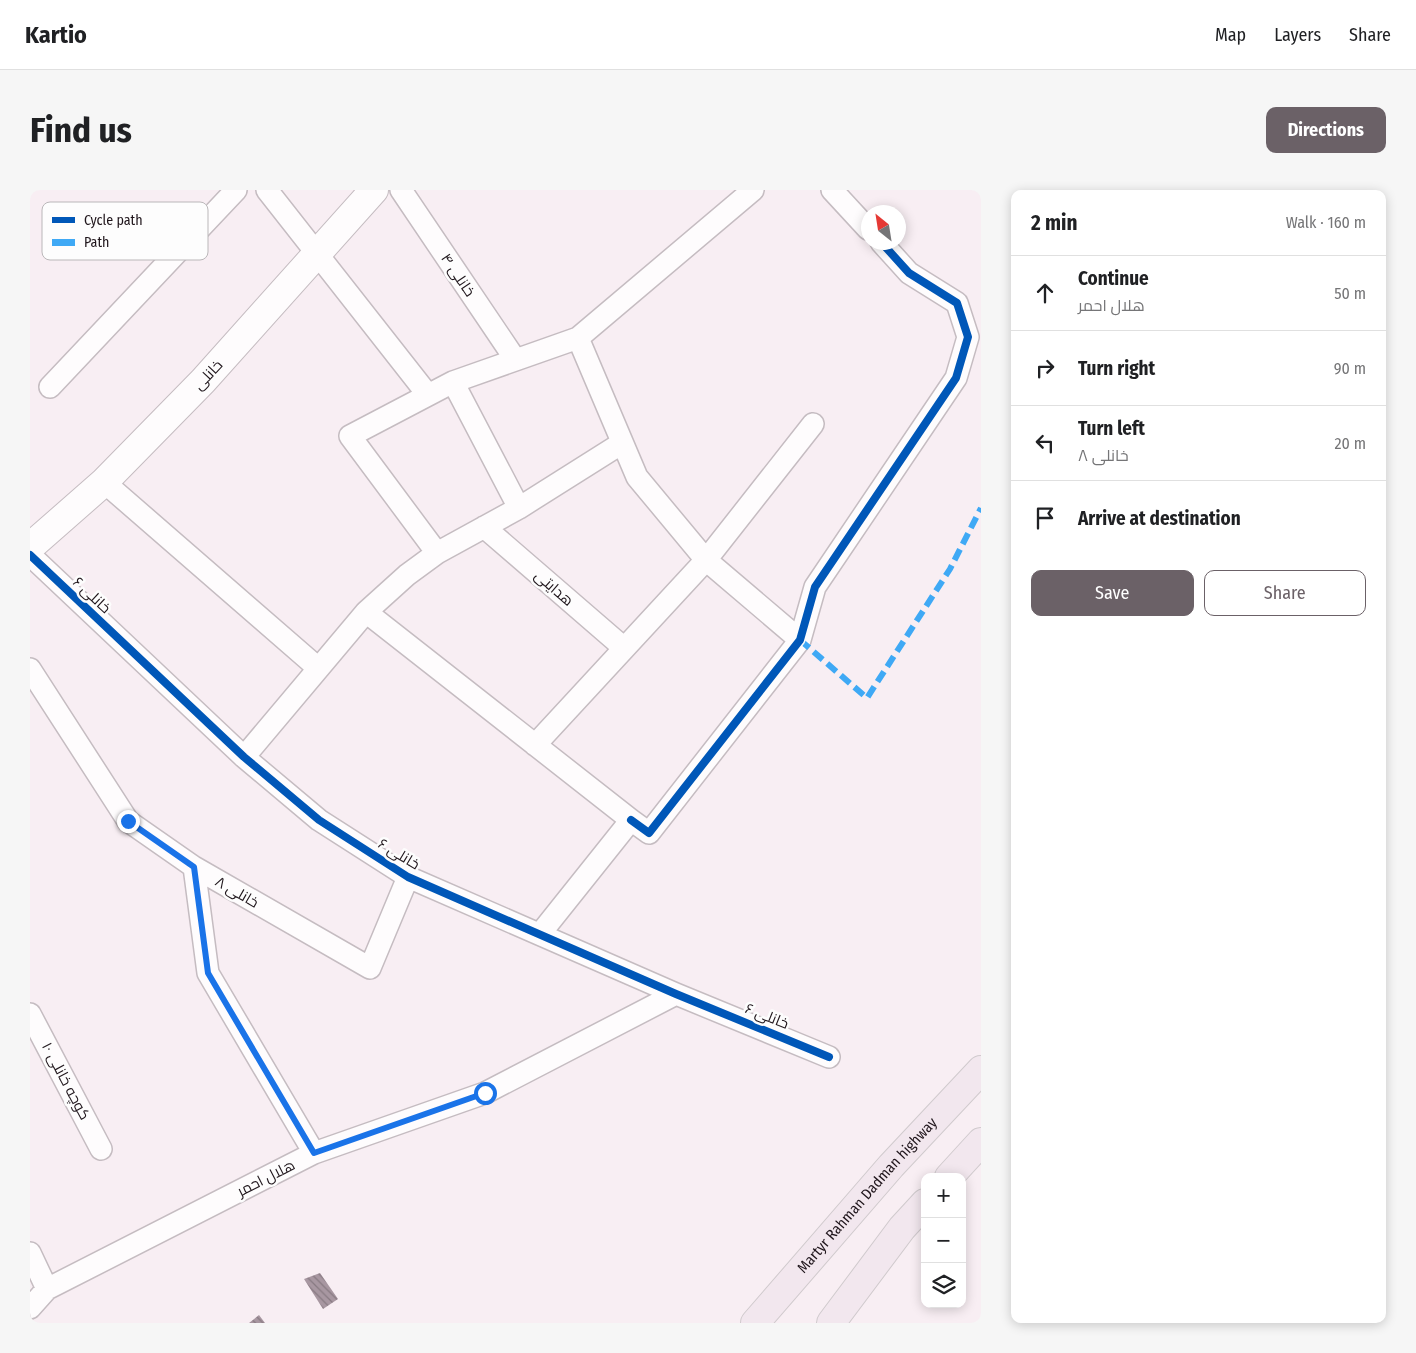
<!DOCTYPE html>
<html lang="en">
<head>
<meta charset="utf-8">
<style>
	body { margin:0; font-family:"Fira Sans Condensed",Cairo,sans-serif; background:#f6f6f6; color:#202124 }
	.controls { position:absolute; right:15px; bottom:15px; display:grid; overflow:hidden; border-radius:10px; box-shadow:0 2px 12px #0003 }
	.controls button { width:45px; height:45px; display:grid; place-items:center; padding:0; border:0; border-bottom:1px solid #e0e0e0; background:#fff; color:#202124; font:25px sans-serif }
	.compass { position:absolute; left:831px; top:15px; width:45px; height:45px; border-radius:50%; background:#fff; box-shadow:0 2px 12px #0003; rotate:330deg }
	.stop { position:absolute; width:15px; height:15px; margin:-11px; border:4px solid #1a73e8; border-radius:50%; background:#fff }
	.stop.end { background:#1a73e8; border-color:#fff; box-shadow:0 1px 5px #0008 }
	.list { margin:0; padding:0; list-style:none }
	h2 { display:flex; justify-content:space-between; align-items:center; height:65px; margin:0; padding:0 20px; font-size:21px }
	h2 small { font-size:16px; font-weight:400; color:#757577 }
	.list li { display:grid; grid-template-columns:32px 1fr auto; gap:15px; align-items:center; box-sizing:border-box; height:75px; padding:0 20px; border-top:1px solid #e0e0e0 }
	.list b { display:block; font-size:19px; white-space:nowrap }
	.list p { margin:0; font-size:16px; white-space:nowrap; color:#757577 }
	.list em { font-size:16px; font-style:normal; color:#757577 }
	.actions { display:flex; gap:10px; padding:15px 20px }
	.actions a { flex:1; padding:11px 0; border:1px solid #6b6167; border-radius:10px; text-align:center; font-size:18px; color:#6b6167 }
	.actions .main { background:#6b6167; color:#fff }
	.icon { flex:none; width:28px; height:28px; fill:none; stroke:currentColor; stroke-width:2; stroke-linecap:round; stroke-linejoin:round }
	.map { position:relative; flex:none; width:951px; height:1133px; overflow:hidden; border-radius:10px }
	header { display:flex; align-items:center; gap:30px; box-sizing:border-box; height:70px; padding:0 25px; background:#fff; border-bottom:1px solid #e0e0e0 }
	header strong { font-size:24px }
	nav { display:flex; gap:28px; margin-inline-start:auto; font-size:18px }
	.intro { display:flex; align-items:center; justify-content:space-between; box-sizing:border-box; height:120px; padding:0 30px }
	h1 { margin:0; font-size:35px }
	.button { padding:12px 22px; border-radius:10px; background:#6b6167; color:#fff; font-size:18px; font-weight:700 }
	main { display:flex; gap:30px; padding:0 30px }
	aside { flex:1; background:#fff; border-radius:10px; box-shadow:0 2px 12px #0003 }
	.map>svg:first-child { display:block }
	.building { fill:url(#building-back-hatch) }
	.lines { fill:none; stroke-linecap:round; stroke-linejoin:round }
	.street-casing { stroke:#c5bcc1; stroke-width:24 }
	.secondary-casing { stroke:#c5bcc1; stroke-width:30 }
	.highway-casing { stroke:#d0cacd; stroke-width:30 }
	.street { stroke:#fefcfd; stroke-width:21 }
	.secondary { stroke:#fefcfd; stroke-width:28 }
	.highway { stroke:#f2e7ee; stroke-width:28 }
	.quiet { stroke:#3fa9f5; stroke-width:6; stroke-dasharray:12 6; stroke-linecap:butt }
	.cycleway-casing { stroke:#fdfdfd; stroke-width:11 }
	.cycleway { stroke:#0057b8; stroke-width:8 }
	.route { stroke:#1a73e8; stroke-width:6 }
	.labels { text-anchor:middle; dominant-baseline:central; stroke-width:5; stroke-linejoin:round; paint-order:stroke }
	.street-label { font-size:15px; fill:#1f151b; stroke:#fdfdfd }
	.key { fill:#fdfdfd; stroke:#bab7b9; stroke-width:1 }
	.key-label { font-size:14px; fill:#1f151b }
</style>
</head>
<body>
<header>
<strong>Kartio</strong>
<nav><a>Map</a><a>Layers</a><a>Share</a></nav>
</header>
<div class="intro"><h1>Find us</h1><a class="button">Directions</a></div>
<main>
<div class="map">
<svg width="951" height="1133" viewBox="0 0 951 1133">
	<defs>
		<pattern id="building-back-hatch" width="6" height="6" patternUnits="userSpaceOnUse" patternTransform="scale(1.25)"><rect width="6" height="6" fill="#a897a1"/><path d="M-1 5l2 2M0 0l6 6M5-1l2 2" fill="none" stroke="#887a82"/></pattern>
	</defs>
	<rect width="100%" height="100%" fill="#f8eef3"/>
	<path class="building" d="M290 1083 308 1109 293 1119 274 1089Z
		M229 1125 235 1133H219Z"/>
	<g class="lines">
		<g class="street-casing">
			<path id="street" d="M237 0 398 205
				M371 0 485 169
				M802 0 838 39
				M548 148 607 287 676 370 770 450
				M423 192 548 148 723 0
				M20 197 206 0
				M74 292 288 478
				M454 337 594 458
				M407 363 320 246 423 192 489 318
				M0 365 214 567 289 630 378 687 646 804 799 867
				M336 422 377 385 407 363 489 318 592 253
				M0 479 98 631 164 677 340 778 378 687
				M505 555 676 370 783 234
				M214 567 336 422 601 630 510 744
				M601 630 619 643 770 450 785 397 926 188 938 147 927 113 879 83 851 52
				M164 677 178 783 284 963
				M0 824 71 959
				M0 1063 17 1099
				M0 1118 17 1099 284 963 455 903 646 804"/>
		</g>
		<g class="secondary-casing">
			<path id="secondary" d="M0 357 74 292 173 191 344 0"/>
		</g>
		<g class="highway-casing">
			<g id="highway">
				<path d="M919 987 951 952"/>
				<path id="s1" d="M725 1133 861 976 951 880"/>
				<path d="M801 1133 872 1038 895 1013"/>
			</g>
		</g>
		<use href="#street" class="street"/>
		<use href="#secondary" class="secondary"/>
		<use href="#highway" class="highway"/>
		<path class="quiet" d="M770 450 837 508 920 379 951 318"/>
		<g class="cycleway-casing">
			<path id="cycleway" d="M0 365 214 567 289 630 378 687 646 804 799 867
				M601 630 619 643 770 450 785 397 926 188 938 147 927 113 879 83 851 52"/>
		</g>
		<use href="#cycleway" class="cycleway"/>
	</g>
	<g class="lines">
		<path class="route" d="M98 631 164 677 178 783 284 963 455 903"/>
	</g>
	<g class="labels">
		<g class="street-label">
			<text transform="translate(428 85) rotate(56)">خانلی ۴</text>
			<text transform="translate(178 185) rotate(-47)">خانلی</text>
			<text transform="translate(524 398) rotate(41)">هدایتی</text>
			<text transform="translate(62 405) rotate(43)">خانلی ۶</text>
			<text transform="translate(369 664) rotate(31)">خانلی ۶</text>
			<text transform="translate(207 702) rotate(30)">خانلی ۸</text>
			<text transform="translate(737 826) rotate(22)">خانلی ۶</text>
			<text transform="translate(36 891) rotate(62)">کوچه خانلی ۱۰</text>
			<text transform="translate(236 988) rotate(-27)">هلال احمر</text>
			<text stroke="none"><textPath href="#s1" startOffset="170">Martyr Rahman Dadman highway</textPath></text>
		</g>
	</g>
	<rect x="12" y="12" width="166" height="58" rx="8" class="key"/>
	<rect x="22" y="27" width="23" height="6" fill="#0057b8"/>
	<rect x="22" y="49" width="23" height="7" fill="#3fa9f5"/>
	<g class="key-label">
		<text x="54" y="35">Cycle path</text>
		<text x="54" y="57">Path</text>
	</g>
</svg>
<div class="controls">
<button>+</button>
<button>−</button>
<button><svg class="icon" aria-label="layers" viewBox="0 0 24 24"><path d="M12 4l9 5-9 5-9-5zM3 14l9 5 9-5"/></svg></button>
</div>
<svg class="compass" viewBox="-18 -18 36 36"><path d="M0-13l5 13h-10z" fill="#e53935"/><path d="M0 13l5-13h-10z" fill="#757577"/></svg>
<div class="stop" style="left:455px;top:903px"></div>
<div class="stop end" style="left:98px;top:631px"></div>
</div>
<aside>
<h2>2 min<small>Walk · 160 m</small></h2>
<ul class="list">
<li><svg class="icon" aria-label="ahead" viewBox="0 0 24 24"><path d="M12 20V5M6 11l6-6 6 6"/></svg><div><b>Continue</b><p>هلال احمر</p></div><em>50 m</em></li>
<li><svg class="icon" aria-label="right" viewBox="0 0 24 24"><path d="M7 20v-9h11M14 6l5 5-5 5"/></svg><div><b>Turn right</b></div><em>90 m</em></li>
<li><svg class="icon" aria-label="left" viewBox="0 0 24 24"><path d="M17 20v-9H6M10 6l-5 5 5 5"/></svg><div><b>Turn left</b><p>خانلی ۸</p></div><em>20 m</em></li>
<li><svg class="icon" aria-label="arrive" viewBox="0 0 24 24"><path d="M6 21V4h12l-3 4 3 4H6"/></svg><div><b>Arrive at destination</b></div></li>
</ul>
<div class="actions"><a class="main">Save</a><a>Share</a></div>
</aside>
</main>
</body>
</html>
